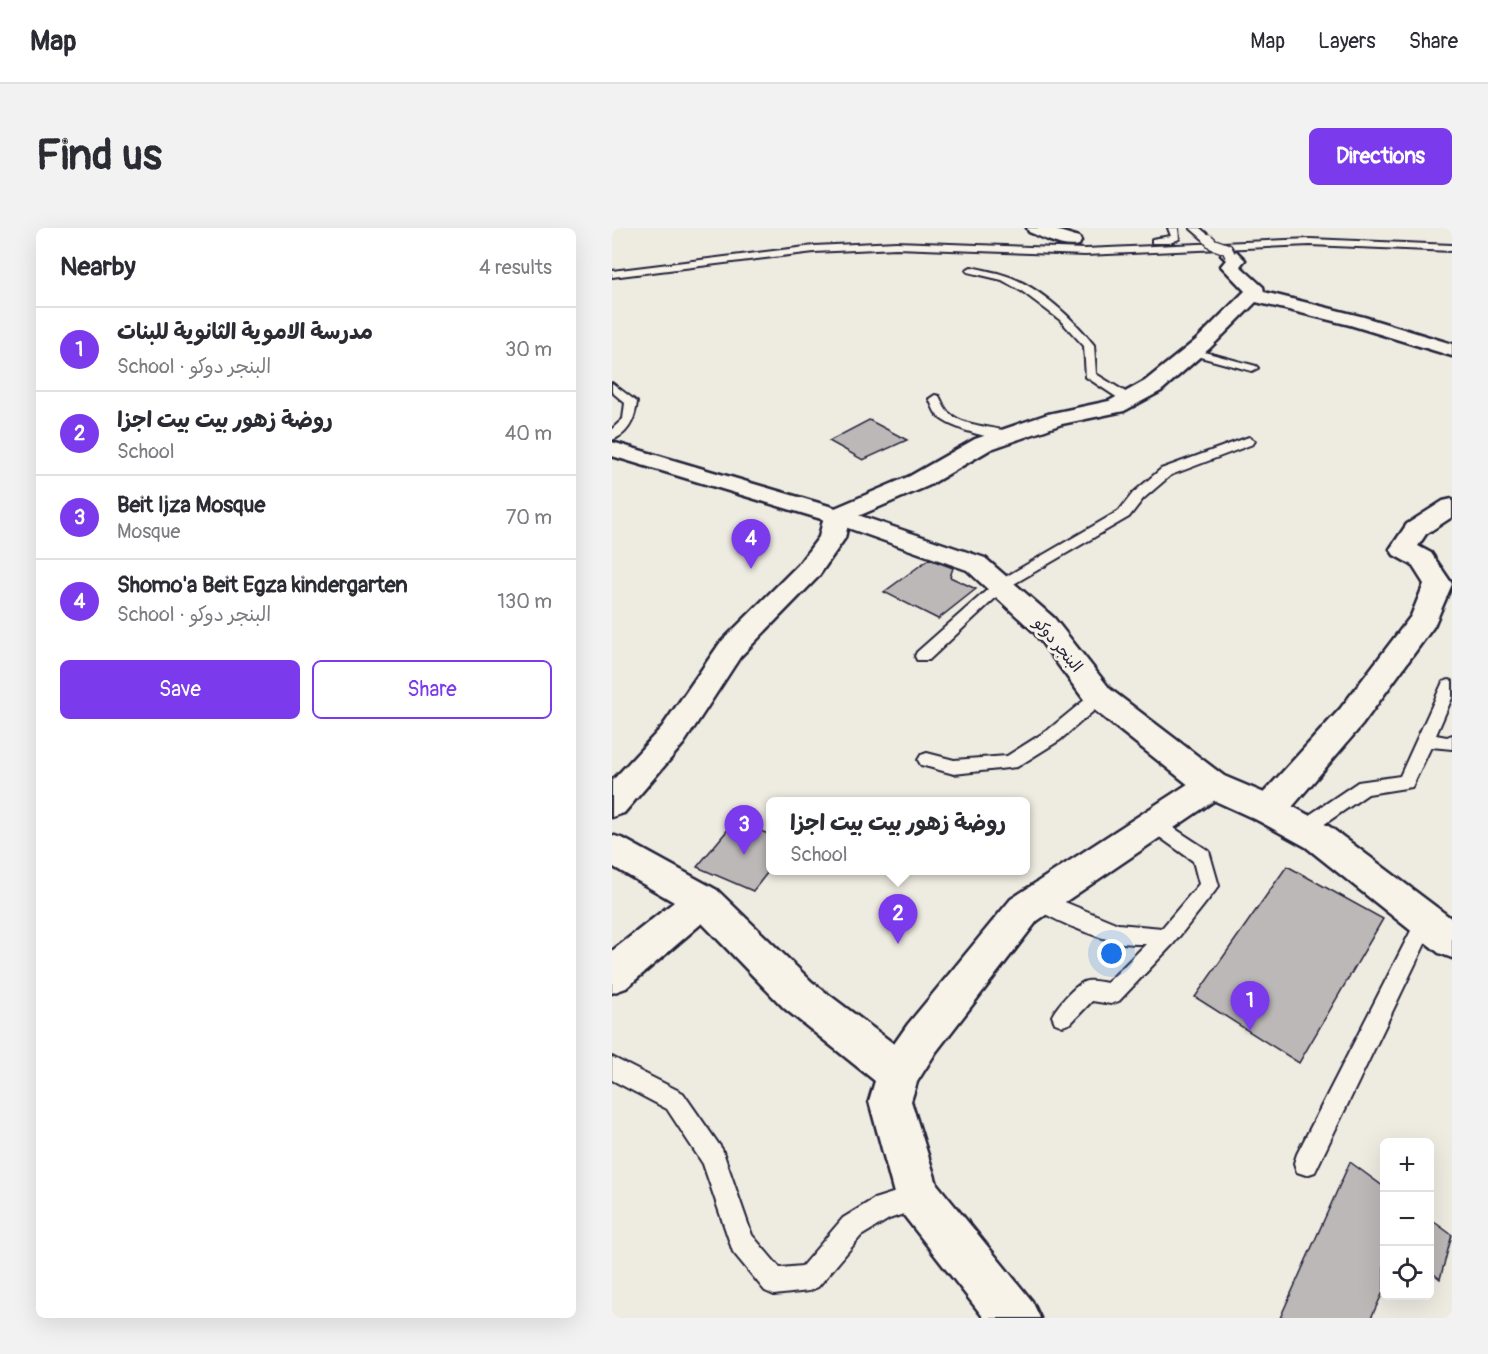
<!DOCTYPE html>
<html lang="en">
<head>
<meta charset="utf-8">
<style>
	body { margin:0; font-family:Pangolin,"Playpen Sans Arabic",sans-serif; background:#f2f2f3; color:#2b2b33 }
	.controls { position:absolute; right:18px; bottom:18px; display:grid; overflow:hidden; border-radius:9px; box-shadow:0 6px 24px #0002 }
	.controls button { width:54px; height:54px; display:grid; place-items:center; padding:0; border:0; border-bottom:2px solid #e1e1e2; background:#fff; color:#2b2b33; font:30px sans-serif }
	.you { position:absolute; left:500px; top:726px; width:21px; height:21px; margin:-15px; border:4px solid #fff; border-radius:50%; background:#1a73e8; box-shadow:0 0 0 9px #1a73e833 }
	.badge { display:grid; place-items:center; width:39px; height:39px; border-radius:50%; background:#7c3aed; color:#fff; font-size:20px; font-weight:700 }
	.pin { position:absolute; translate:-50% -50px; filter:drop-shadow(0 2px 3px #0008) }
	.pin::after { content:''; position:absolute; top:32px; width:21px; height:18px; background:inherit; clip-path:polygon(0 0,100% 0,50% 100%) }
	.popup { position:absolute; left:154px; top:569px; width:264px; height:78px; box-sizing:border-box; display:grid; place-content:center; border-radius:9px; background:#fff; filter:drop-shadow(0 2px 4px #0005); font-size:20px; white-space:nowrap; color:#7c7c81 }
	.popup b { font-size:22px; color:#2b2b33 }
	.popup::after { content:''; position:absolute; left:50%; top:100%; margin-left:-12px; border:12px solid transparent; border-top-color:#fff }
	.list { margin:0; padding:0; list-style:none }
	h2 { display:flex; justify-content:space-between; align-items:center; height:78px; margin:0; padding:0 24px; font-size:26px }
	h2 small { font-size:20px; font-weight:400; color:#7c7c81 }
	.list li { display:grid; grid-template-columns:39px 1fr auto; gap:18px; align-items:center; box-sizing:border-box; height:84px; padding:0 24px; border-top:2px solid #e1e1e2 }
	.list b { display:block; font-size:22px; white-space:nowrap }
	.list p { margin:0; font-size:20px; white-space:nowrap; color:#7c7c81 }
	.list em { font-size:20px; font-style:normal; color:#7c7c81 }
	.actions { display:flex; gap:12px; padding:18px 24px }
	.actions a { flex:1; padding:14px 0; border:2px solid #7c3aed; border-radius:9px; text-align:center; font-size:21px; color:#7c3aed }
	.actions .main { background:#7c3aed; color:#fff }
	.icon { flex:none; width:33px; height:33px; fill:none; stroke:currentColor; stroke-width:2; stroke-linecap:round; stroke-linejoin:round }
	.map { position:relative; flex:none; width:840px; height:1090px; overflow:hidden; border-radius:9px }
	header { display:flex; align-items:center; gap:36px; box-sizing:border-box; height:84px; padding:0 30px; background:#fff; border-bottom:2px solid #e1e1e2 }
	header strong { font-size:28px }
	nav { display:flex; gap:33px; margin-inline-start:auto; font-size:21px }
	.intro { display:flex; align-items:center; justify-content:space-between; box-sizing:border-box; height:144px; padding:0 36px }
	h1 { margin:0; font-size:42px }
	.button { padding:15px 27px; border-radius:9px; background:#7c3aed; color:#fff; font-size:21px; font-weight:700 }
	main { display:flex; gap:36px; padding:0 36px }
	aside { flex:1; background:#fff; border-radius:9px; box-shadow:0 6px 24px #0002 }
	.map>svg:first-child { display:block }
	.building { fill:#bbb8b7; stroke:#22223b; stroke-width:1.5 }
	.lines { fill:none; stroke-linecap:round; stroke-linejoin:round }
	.lane-casing { stroke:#22223b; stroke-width:4 }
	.street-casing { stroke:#22223b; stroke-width:5 }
	.secondary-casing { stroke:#22223b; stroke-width:5 }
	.lane { fill:#f7f3e8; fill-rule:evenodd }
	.street { fill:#f7f3e8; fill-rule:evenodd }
	.secondary { fill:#f7f3e8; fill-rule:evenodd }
	.lane-bridge-casing { stroke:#22223b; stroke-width:13; stroke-linecap:butt }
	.lane-bridge { stroke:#f7f3e8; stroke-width:10 }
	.labels { text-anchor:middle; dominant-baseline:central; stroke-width:6; stroke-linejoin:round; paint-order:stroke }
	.street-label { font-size:16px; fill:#22223b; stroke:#f7f3e8 }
</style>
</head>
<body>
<header>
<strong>Map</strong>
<nav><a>Map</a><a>Layers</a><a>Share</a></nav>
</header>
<div class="intro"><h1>Find us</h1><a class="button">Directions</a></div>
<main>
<aside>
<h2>Nearby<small>4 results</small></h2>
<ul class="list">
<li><span class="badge">1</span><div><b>مدرسة الاموية الثانوية للبنات</b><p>School · البنجر دوكو</p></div><em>30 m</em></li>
<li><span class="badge">2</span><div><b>روضة زهور بيت بيت اجزا</b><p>School</p></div><em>40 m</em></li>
<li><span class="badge">3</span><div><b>Beit Ijza Mosque</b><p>Mosque</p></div><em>70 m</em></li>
<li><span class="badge">4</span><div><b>Shomo'a Beit Egza kindergarten</b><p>School · البنجر دوكو</p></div><em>130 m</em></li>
</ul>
<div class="actions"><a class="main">Save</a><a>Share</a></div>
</aside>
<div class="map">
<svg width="840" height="1090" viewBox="0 0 840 1090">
	<rect width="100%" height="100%" fill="#eeebe1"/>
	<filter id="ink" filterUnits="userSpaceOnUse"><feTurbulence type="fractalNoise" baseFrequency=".0167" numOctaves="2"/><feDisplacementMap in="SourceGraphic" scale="12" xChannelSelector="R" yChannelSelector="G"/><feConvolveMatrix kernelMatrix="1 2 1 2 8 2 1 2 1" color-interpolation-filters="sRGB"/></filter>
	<g filter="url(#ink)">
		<path class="building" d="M257 192 295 212 251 232 217 213Z
			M317 331 341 340 338 349 364 361 326 391 272 364Z
			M123 593 159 607V640L141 663 85 639Z
			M675 638 771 691 687 835 583 769Z
			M738 934 772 959V1062L759 1090H668Z
			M818 991 840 1007 828 1051 818 1043Z"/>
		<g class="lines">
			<g class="lane-casing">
				<path id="lane" d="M556 0H566L567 11 558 15H540V11L559 8Z
					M578 0H588L601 11 593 13Z
					M698 11 840 17V23L698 17 473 27 284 20 202 24 0 49V43L202 18 284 14 473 21Z
					M359 39C371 42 384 44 395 48 426 58 463 92 482 117L484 146 520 168V174H512L474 149 472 118 448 92 411 64 390 52 356 44 354 42Z
					M581 121 644 138 646 140 640 143 577 126V122Z
					M0 155 25 174C23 191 17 206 0 212V201L11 191 13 175 0 164Z
					M323 167 327 168C330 173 332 181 337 185 354 201 393 198 403 207 392 217 336 200 326 188 322 184 320 176 317 171Z
					M637 209 643 213 641 216 559 247 531 271 517 289 393 361 317 432H305L303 428 305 424 383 355 507 283 521 265 549 241Z
					M837 452 840 453V470L824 507 835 509 840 507V521L819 519 800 559 756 566 698 606 691 609 684 606 682 601 684 596 746 554 788 548 829 458 831 454Z
					M487 463 493 465 495 469 493 473 448 512 405 539 342 546 309 537 306 532 309 527 315 525 342 532 395 528 436 502 481 465Z
					M542 587 597 623 607 658 562 715 507 773 499 776 480 773 459 795 451 798 443 795 440 788C444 779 465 754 475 753 481 752 489 754 495 755L534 716C525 716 514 716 505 714 487 710 423 687 416 672L419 666 426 663 506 696 550 700 587 656 581 633 535 600 533 595 535 590Z
					M814 684 821 687 824 693 703 944 694 947 685 944 682 935 685 926 807 687Z
					M0 829 71 865 110 921 140 1007 168 1040 190 1038 231 990 262 971 306 957 315 960 318 969 315 978 277 991 249 1008 206 1059 197 1063 162 1067 153 1063 121 1024 91 936 55 881 0 852Z"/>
			</g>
			<g class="street-casing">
				<path id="street" d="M415 0H437L467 9 469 13 467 17C451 21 432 10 417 4Z
					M618 22 624 23 633 32 628 38 651 59 652 64 752 89 840 116V128L738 97 644 74 598 120 549 163 512 183 450 196 379 221 316 258 237 292 233 310 206 349 128 429 72 515 12 585 0 589V553L50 499 108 415 186 337 207 309 212 288 216 283 298 248 363 211 436 186 497 173 533 153 584 112 633 63 609 38 614 32 609 27 612 23Z
					M840 271V289L814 306 806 318 819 325 840 356 822 398 750 497 669 592 657 596 645 592 640 582 645 572 728 481 799 388 812 356 800 337 782 327 778 321 795 296 831 273Z
					M600 544 612 548 617 557 612 566 425 693 324 824 305 854 299 873 325 956 420 1073 428 1090H372L290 985 283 969 257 873 263 853 172 780 90 695 14 760 0 765V723L62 674 0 638V607L12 611 105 662 200 754 282 816 296 796 399 671 588 548Z"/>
			</g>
			<g class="secondary-casing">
				<path id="secondary" d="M0 214 234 283 373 330 442 390 498 461 612 548 669 572 718 599 840 691V730L827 725 694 619 645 592 588 566 476 477 422 404 355 342 216 293 0 228Z"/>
			</g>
			<use href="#lane" class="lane"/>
			<use href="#street" class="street"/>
			<use href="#secondary" class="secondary"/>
			<g class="lane-bridge-casing">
				<path id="lane-bridge" d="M596 11 601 16 615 21 618 27"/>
			</g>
			<use href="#lane-bridge" class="lane-bridge"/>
		</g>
	</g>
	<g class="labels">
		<g class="street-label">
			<text transform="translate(446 417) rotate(50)">البنجر دوكو</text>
		</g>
	</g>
</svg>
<div class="controls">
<button>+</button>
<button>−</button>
<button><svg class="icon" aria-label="locate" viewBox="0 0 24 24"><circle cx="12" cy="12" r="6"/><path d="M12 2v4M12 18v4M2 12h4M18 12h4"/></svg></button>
</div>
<div class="you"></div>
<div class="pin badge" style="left:638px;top:803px">1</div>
<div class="pin badge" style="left:286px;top:716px">2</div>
<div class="popup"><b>روضة زهور بيت بيت اجزا</b>School</div>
<div class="pin badge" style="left:132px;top:627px">3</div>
<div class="pin badge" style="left:139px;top:341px">4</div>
</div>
</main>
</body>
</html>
